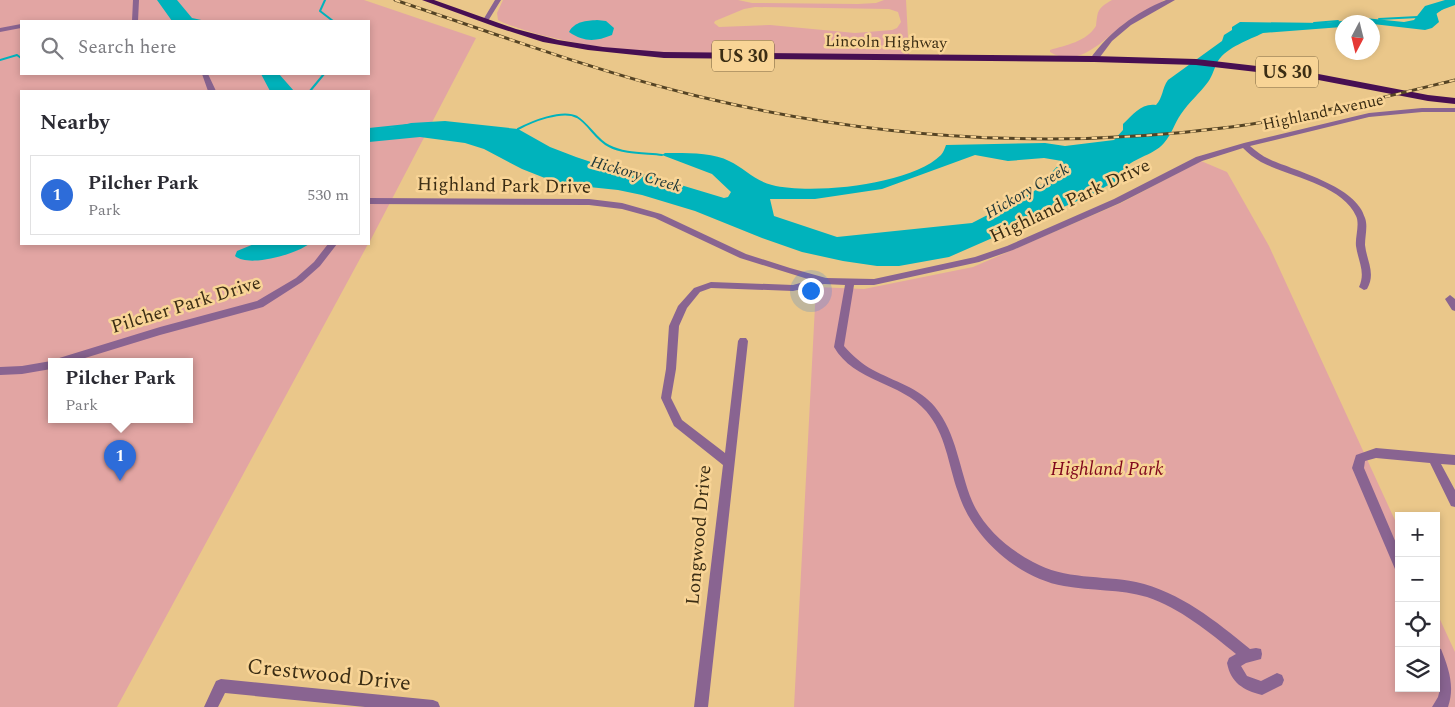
<!DOCTYPE html>
<html lang="en">
<head>
<meta charset="utf-8">
<style>
	body { margin:0; font-family:Spectral,serif; background:#f2f2f3; color:#2b2b33 }
	.controls { position:absolute; right:15px; bottom:15px; display:grid; overflow:hidden; border-radius:0px; box-shadow:0 2px 8px #0003 }
	.controls button { width:45px; height:45px; display:grid; place-items:center; padding:0; border:0; border-bottom:1px solid #e1e1e2; background:#fff; color:#2b2b33; font:25px sans-serif }
	.compass { position:absolute; left:1335px; top:15px; width:45px; height:45px; border-radius:50%; background:#fff; box-shadow:0 2px 8px #0003; rotate:187deg }
	.you { position:absolute; left:810px; top:290px; width:18px; height:18px; margin:-12px; border:4px solid #fff; border-radius:50%; background:#1a73e8; box-shadow:0 0 0 8px #1a73e833 }
	.badge { display:grid; place-items:center; width:32px; height:32px; border-radius:50%; background:#2d6cd9; color:#fff; font-size:16px; font-weight:700 }
	.pin { position:absolute; translate:-50% -41px; filter:drop-shadow(0 1px 2px #0008) }
	.pin::after { content:''; position:absolute; top:26px; width:18px; height:15px; background:inherit; clip-path:polygon(0 0,100% 0,50% 100%) }
	.popup { position:absolute; left:48px; top:358px; width:145px; height:65px; box-sizing:border-box; display:grid; place-content:center; border-radius:0px; background:#fff; filter:drop-shadow(0 1px 4px #0005); font-size:16px; white-space:nowrap; color:#7c7c81 }
	.popup b { font-size:19px; color:#2b2b33 }
	.popup::after { content:''; position:absolute; left:50%; top:100%; margin-left:-10px; border:10px solid transparent; border-top-color:#fff }
	.list { margin:0; padding:0; list-style:none }
	h2 { display:flex; justify-content:space-between; align-items:center; height:65px; margin:0; padding:0 20px; font-size:21px }
	h2 small { font-size:16px; font-weight:400; color:#7c7c81 }
	.list li { display:grid; grid-template-columns:32px 1fr auto; gap:15px; align-items:center; box-sizing:border-box; height:80px; margin:0 10px 10px; padding:0 10px; border:1px solid #e1e1e2; border-radius:0px }
	.list b { display:block; font-size:19px; white-space:nowrap }
	.list p { margin:0; font-size:16px; white-space:nowrap; color:#7c7c81 }
	.list em { font-size:16px; font-style:normal; color:#7c7c81 }
	.icon { flex:none; width:28px; height:28px; fill:none; stroke:currentColor; stroke-width:2; stroke-linecap:round; stroke-linejoin:round }
	.map { position:relative; flex:none; width:1455px; height:707px; overflow:hidden }
	.search { position:absolute; background:#fff; box-shadow:0 2px 8px #0003; left:20px; top:20px; width:350px; height:55px; display:flex; align-items:center; gap:12px; box-sizing:border-box; padding:0 18px; border-radius:0px; color:#7c7c81; font-size:19px }
	.panel { position:absolute; background:#fff; box-shadow:0 2px 8px #0003; left:20px; top:90px; width:350px; height:155px; border-radius:0px }
	.map>svg:first-child { display:block }
	.green { fill:#e2a5a3; fill-rule:evenodd }
	.water { fill:#00b3bc; fill-rule:evenodd }
	.lines { fill:none; stroke-linecap:round; stroke-linejoin:round }
	.stream { stroke:#00b3bc; stroke-width:2 }
	.minor { fill:#896491; fill-rule:evenodd }
	.major { fill:#470f52; fill-rule:evenodd }
	.rail-casing { stroke:#554425; stroke-width:3 }
	.rail { stroke:#f8d496; stroke-width:2; stroke-dasharray:5.5; stroke-linecap:butt }
	.labels { text-anchor:middle; dominant-baseline:central; stroke-width:5; stroke-linejoin:round; paint-order:stroke }
	.far-street-label { font-size:16px; fill:#3b2d14; stroke:#f8d496 }
	.far-water-label { font-size:16px; font-style:italic; fill:#203839; stroke:#f8d496 }
	.shield { fill:#f8d496; stroke:#745f3b; stroke-width:1 }
	.shield-label { font-size:18px; font-weight:bold; fill:#3b2d14 }
	.street-label { font-size:19px; fill:#3b2d14; stroke:#f8d496 }
	.park-label { font-size:19px; font-style:italic; fill:#80071d; stroke:#f8d496 }
	.near-street-label { font-size:22px; fill:#3b2d14; stroke:#f8d496 }
</style>
</head>
<body>
<div class="map">
<svg width="1455" height="707" viewBox="0 0 1455 707">
	<rect width="100%" height="100%" fill="#eac78a"/>
	<path class="green" d="M0 0H364L476 38 369 243V91H21V244H368L117 707H0ZM21 21H369V74H21ZM51 362H189V420H51Z
		M503 0H738L752 3 858 4 876 3 884 0H906L909 56C852 55 796 54 739 54 658 53 581 52 504 23L498 20 497 13ZM755 7 889 9 898 12 901 22 897 28 892 30 855 33 770 25 719 27 714 23 715 21 744 9Z
		M1112 0H1164C1157 8 1143 11 1134 17 1110 31 1082 72 1050 52V50C1066 45 1086 42 1096 26 1098 10 1097 9 1112 0Z
		M1201 161 1227 172 1269 246 1399 529V688H1436V611L1455 652V707H794L816 287 864 289 973 267 1121 203Z"/>
	<path class="water" d="M157 0H177L192 18 206 21H172Z
		M1445 0H1455V5L1436 12 1439 22 1432 28 1425 30 1373 24 1372 22H1342V27L1263 33C1249 40 1227 47 1218 61 1214 68 1213 75 1208 82 1200 93 1189 102 1181 114 1174 124 1172 134 1164 143 1152 157 1131 157 1121 173L1123 183 1110 184 1091 195 949 257 899 266H877L843 261 802 252 762 238 695 211 642 195 618 190 560 184 522 169 484 149 465 143 420 137 369 142V129L395 127 411 123 445 121 518 129 550 147 576 157 597 164 641 173 724 198 728 197 731 192 712 174 662 155 665 153C682 153 713 152 729 161 744 168 755 181 772 185 811 195 911 185 941 155 943 153 945 148 946 145L1045 143 1065 146 1114 140 1123 130V124C1134 114 1141 103 1156 105 1163 98 1162 88 1168 80L1222 41 1224 35 1232 30V27L1240 22 1325 23 1365 18 1404 22 1414 20 1425 6ZM975 155 1008 161 1044 158 1062 161 1036 190 972 223 837 237 774 216 770 199H815L882 189Z
		M597 20 606 21 614 28 612 35C595 42 584 42 569 32 575 21 586 21 597 20Z
		M261 74H279L294 91H270Z
		M254 244H309C296 254 249 268 235 256L237 251Z"/>
	<g class="lines">
		<path class="stream" d="M325 0 320 11 333 21
			M1433 15 1443 8
			M1379 19 1418 17
			M1314 23 1338 21
			M0 60 17 55 21 58
			M310 91 324 74
			M369 129 407 125
			M518 129C531 122 562 109 577 117 589 124 596 140 609 146 624 154 645 153 662 155"/>
		<path class="minor" d="M133 0H139L138 21H132Z
			M495 0H501L488 21H484L483 20Z
			M1166 0H1175L1131 25 1112 41 1097 61H1091L1090 59C1110 31 1135 13 1166 0Z
			M21 24V28L0 32V28Z
			M202 74H208L216 91H208Z
			M1422 108H1455V112H1422L1369 117 1250 146C1256 151 1262 156 1269 159 1295 171 1357 186 1365 218 1368 226 1365 236 1365 245 1367 262 1376 273 1367 289L1364 290 1359 287C1366 272 1358 261 1356 246 1355 237 1360 224 1356 216 1343 185 1288 176 1261 162 1254 158 1248 153 1243 148L1202 161 1120 203 1013 250 979 262 874 285H854L844 346C853 356 862 364 873 370 893 381 920 388 935 407 957 434 959 469 972 501 983 527 1008 549 1033 562 1065 580 1101 575 1136 582 1180 592 1216 621 1250 649L1256 648 1261 649 1262 654 1261 659 1246 663 1241 666 1247 676 1261 681 1277 673 1282 675 1284 680 1282 685 1262 695C1243 690 1231 683 1227 663L1229 658 1236 654C1209 632 1180 608 1147 597 1120 589 1091 591 1064 586 1041 582 1017 569 1000 554 980 536 966 517 958 492 948 464 946 434 926 411 901 382 854 382 834 347L845 285 824 284 793 291 711 288 700 292 687 308 679 326 676 369 671 398 682 420 725 453 738 341 740 338H746L748 341 708 707H694L723 465 674 426 661 398 666 369 669 326 678 306 694 288 711 282 793 285 811 280 740 258 655 218 622 209 589 205 369 204V198L589 199 622 203 661 214 746 254 790 268 826 278 874 279 975 257 1007 246 1114 199 1196 157 1244 143 1369 113Z
			M328 244H337L320 266 302 282 263 307 160 335 72 362H55L56 359 160 327 257 301 296 278 314 262Z
			M1450 295 1455 299V311L1452 310 1445 299Z
			M51 361 55 362H51V369L22 374 0 375V367L22 366Z
			M1376 448 1455 455V465L1441 464 1455 490V507L1451 506 1430 463 1376 458 1365 461 1364 468 1399 550V571L1395 569 1352 468 1356 455Z
			M1436 648 1441 649C1449 669 1455 687 1448 707H1432L1438 697 1440 689 1436 672Z
			M221 679 433 700 438 702 440 707H365L225 693 218 707H204L216 681Z"/>
		<path class="major" d="M422 0H434L516 29 558 40 603 47 664 52 1094 56 1196 59 1308 72 1428 95 1455 98V104L1428 101 1308 78 1196 65 1094 62 664 58 588 50 543 42 496 27Z"/>
		<g class="rail-casing">
			<path id="rail" d="M395 0C496 34 597 72 701 97 875 139 1054 150 1231 127 1307 117 1381 98 1455 80"/>
		</g>
		<use href="#rail" class="rail"/>
	</g>
	<g class="labels">
		<g class="far-street-label">
			<text transform="translate(886 42) rotate(1)">Lincoln Highway</text>
			<text transform="translate(1323 112) rotate(-12)">Highland Avenue</text>
		</g>
		<g class="far-water-label">
			<text transform="translate(636 174) rotate(16)">Hickory Creek</text>
			<text transform="translate(1027 191) rotate(-30)">Hickory Creek</text>
		</g>
		<g class="shield">
			<rect x="712" y="40.5" width="62" height="31" rx="4"/>
			<rect x="1256" y="56.5" width="62" height="31" rx="4"/>
		</g>
		<g class="shield-label">
			<text x="743" y="56">US 30</text>
			<text x="1287" y="72">US 30</text>
		</g>
		<g class="street-label">
			<text transform="translate(504 186) rotate(1)">Highland Park Drive</text>
			<text transform="translate(1070 201) rotate(-25)">Highland Park Drive</text>
			<text transform="translate(186 305) rotate(-17)">Pilcher Park Drive</text>
			<text transform="translate(699 535) rotate(-85)">Longwood Drive</text>
		</g>
		<g class="park-label">
			<text x="1107" y="469">Highland Park</text>
		</g>
		<g class="near-street-label">
			<text transform="translate(329 675) rotate(6)">Crestwood Drive</text>
		</g>
	</g>
</svg>
<div class="controls">
<button>+</button>
<button>−</button>
<button><svg class="icon" aria-label="locate" viewBox="0 0 24 24"><circle cx="12" cy="12" r="6"/><path d="M12 2v4M12 18v4M2 12h4M18 12h4"/></svg></button>
<button><svg class="icon" aria-label="layers" viewBox="0 0 24 24"><path d="M12 4l9 5-9 5-9-5zM3 14l9 5 9-5"/></svg></button>
</div>
<svg class="compass" viewBox="-18 -18 36 36"><path d="M0-13l5 13h-10z" fill="#e53935"/><path d="M0 13l5-13h-10z" fill="#7c7c81"/></svg>
<div class="you"></div>
<div class="pin badge" style="left:120px;top:481px">1</div>
<div class="popup"><b>Pilcher Park</b>Park</div>
<div class="search"><svg class="icon" aria-label="search" viewBox="0 0 24 24"><circle cx="10" cy="10" r="6"/><path d="M15 15l6 6"/></svg>Search here</div>
<section class="panel">
<h2>Nearby<small></small></h2>
<ul class="list">
<li><span class="badge">1</span><div><b>Pilcher Park</b><p>Park</p></div><em>530 m</em></li>
</ul>
</section>
</div>
</body>
</html>
